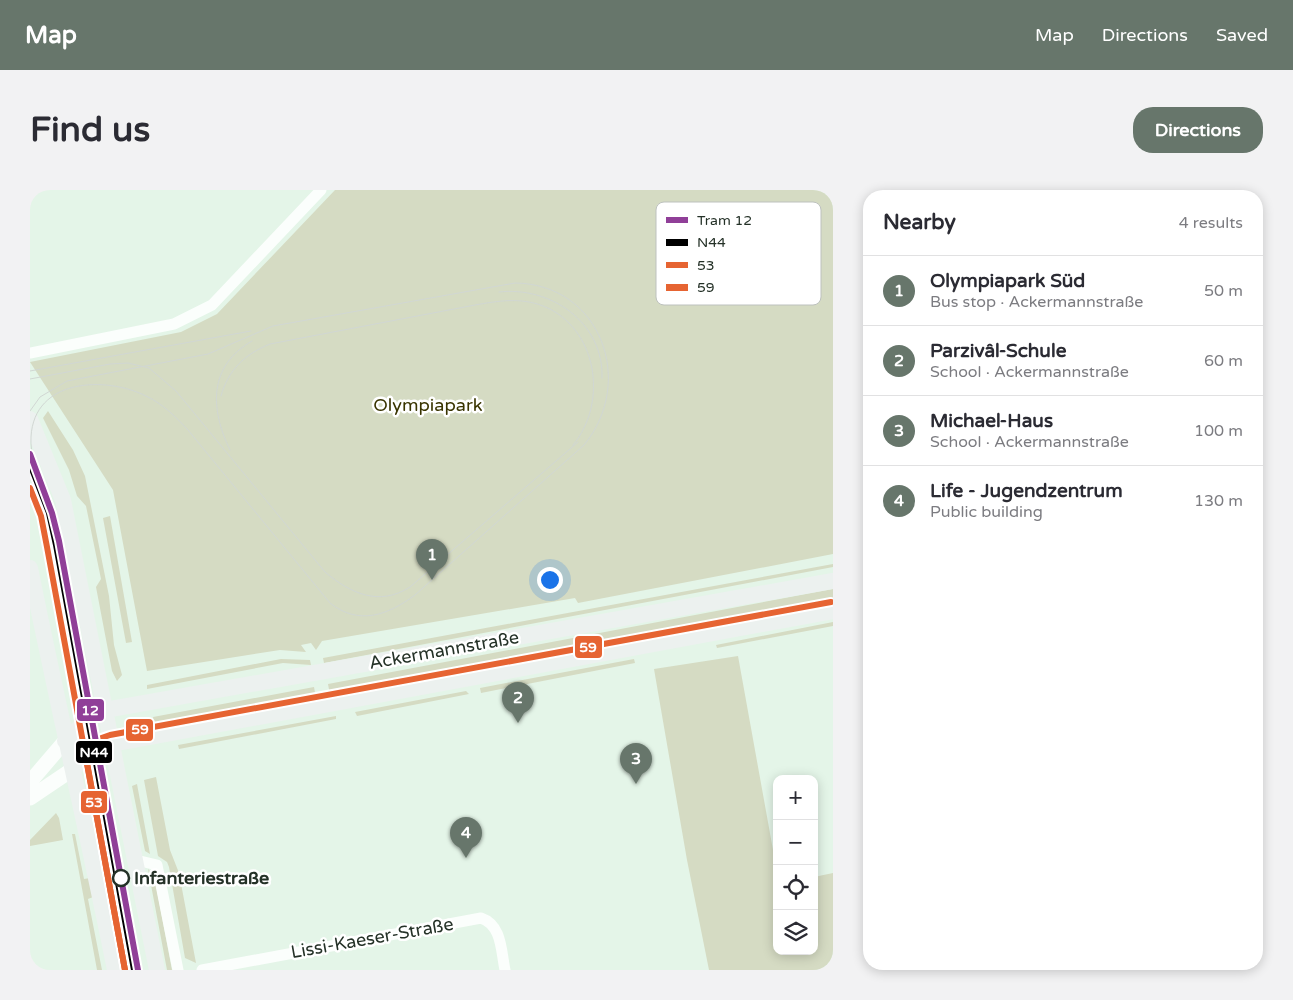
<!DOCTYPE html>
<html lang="en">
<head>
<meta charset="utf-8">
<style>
	body { margin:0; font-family:"Varela Round",sans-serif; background:#f2f2f3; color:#2b2b33 }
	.controls { position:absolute; right:15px; bottom:15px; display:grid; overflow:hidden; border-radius:10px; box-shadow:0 2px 12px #0003 }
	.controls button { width:45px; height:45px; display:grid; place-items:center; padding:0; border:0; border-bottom:1px solid #e1e1e2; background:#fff; color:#2b2b33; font:25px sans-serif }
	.you { position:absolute; left:519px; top:389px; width:18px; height:18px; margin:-12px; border:4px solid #fff; border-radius:50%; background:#1a73e8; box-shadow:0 0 0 8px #1a73e833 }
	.badge { display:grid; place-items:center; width:32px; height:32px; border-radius:50%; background:#67766b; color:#fff; font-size:16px; font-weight:700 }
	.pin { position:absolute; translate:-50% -41px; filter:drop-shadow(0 1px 2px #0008) }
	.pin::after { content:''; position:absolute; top:26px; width:18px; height:15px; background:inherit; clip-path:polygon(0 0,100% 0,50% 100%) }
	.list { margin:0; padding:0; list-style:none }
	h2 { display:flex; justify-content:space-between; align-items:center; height:65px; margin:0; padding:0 20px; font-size:21px }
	h2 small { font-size:16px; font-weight:400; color:#7c7c81 }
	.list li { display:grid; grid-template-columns:32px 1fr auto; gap:15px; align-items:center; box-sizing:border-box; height:70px; padding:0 20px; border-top:1px solid #e1e1e2 }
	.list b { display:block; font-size:19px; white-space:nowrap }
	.list p { margin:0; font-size:16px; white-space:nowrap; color:#7c7c81 }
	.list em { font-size:16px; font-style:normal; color:#7c7c81 }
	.icon { flex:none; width:28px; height:28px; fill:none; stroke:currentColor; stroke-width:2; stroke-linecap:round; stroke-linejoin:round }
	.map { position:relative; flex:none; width:803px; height:780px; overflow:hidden; border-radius:20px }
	header { display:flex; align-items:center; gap:30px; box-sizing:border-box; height:70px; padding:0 25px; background:#67766b; color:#fff }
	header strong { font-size:24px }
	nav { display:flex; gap:28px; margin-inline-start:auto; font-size:18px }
	.intro { display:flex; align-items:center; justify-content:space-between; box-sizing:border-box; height:120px; padding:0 30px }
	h1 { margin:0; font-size:35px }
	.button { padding:12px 22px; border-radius:20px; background:#67766b; color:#fff; font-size:18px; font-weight:700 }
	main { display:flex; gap:30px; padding:0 30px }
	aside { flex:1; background:#fff; border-radius:20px; box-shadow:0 2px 12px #0003 }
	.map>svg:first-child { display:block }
	.green { fill:#d5dbc3 }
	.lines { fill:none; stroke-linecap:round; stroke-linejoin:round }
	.minor { stroke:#fbfefc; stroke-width:11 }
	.tertiary { stroke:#fbfefc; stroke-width:15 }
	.secondary { stroke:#ecf1ef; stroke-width:16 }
	.tram { stroke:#d1d7d3; stroke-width:1 }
	.bus-1-casing { stroke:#fff; stroke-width:10 }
	.bus-2-casing { stroke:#fff; stroke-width:10 }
	.bus-3-casing { stroke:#fff; stroke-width:10 }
	.bus-1 { stroke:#000; stroke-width:6 }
	.bus-2 { stroke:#e66432; stroke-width:6 }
	.bus-3 { stroke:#e66432; stroke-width:6 }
	.tram-1-casing { stroke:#fff; stroke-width:10 }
	.tram-1 { stroke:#903f98; stroke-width:6 }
	.stop-dot { fill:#fff; stroke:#243127; stroke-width:2.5 }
	.labels { text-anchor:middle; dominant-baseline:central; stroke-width:5; stroke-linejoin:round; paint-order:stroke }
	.park-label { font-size:18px; fill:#393400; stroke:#fff }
	.street-label { font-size:18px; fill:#243127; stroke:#fff }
	.stop-label { font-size:18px; font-weight:bold; fill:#243127; stroke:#fff; text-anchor:start }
	.key { fill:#fff; stroke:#bdc1be; stroke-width:1 }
	.key-label { font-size:14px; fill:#243127 }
	.line-badge { stroke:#fff; stroke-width:2 }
	.badge-label { font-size:14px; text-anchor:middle; font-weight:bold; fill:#fff }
</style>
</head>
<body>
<header>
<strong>Map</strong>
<nav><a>Map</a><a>Directions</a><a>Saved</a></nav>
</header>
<div class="intro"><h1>Find us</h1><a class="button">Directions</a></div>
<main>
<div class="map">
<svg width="803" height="780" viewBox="0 0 803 780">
	<rect width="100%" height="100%" fill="#e4f5e8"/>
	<path class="green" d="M305 0H803V364L548 413 545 408 292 451 286 460 281 453 271 455 276 462 250 460 117 481 83 300 0 172 151 142 187 124Z
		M18 221 43 260 55 286 79 406 84 455 92 485 87 491 82 481 66 397 71 389 56 316 47 306 39 280 13 228Z
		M80 326 102 452 96 453 73 328Z
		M803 374V377L294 473 293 468Z
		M803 399V411L300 505 298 494Z
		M803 432V436L687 458 686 455Z
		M708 466 747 682V761H784V687L803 683V780H679L657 670 624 479Z
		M251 469 280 470 281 475 253 473 117 499V495Z
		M604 469 605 473 451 503 450 498Z
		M284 497 286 508 125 538 123 527Z
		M436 501 439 504 327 526 325 522Z
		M306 526V529L149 559 148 555Z
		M126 587 140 660 149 683 166 773 155 768 139 677 137 672 128 666 114 590Z
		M107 594 120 664 115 661 102 596Z
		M26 623 29 628 33 650 0 656V650Z
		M42 644H45L54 689 60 688 63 707 58 709 72 780H67Z
		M118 679 124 685 142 780H137Z"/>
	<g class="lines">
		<path class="minor" d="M0 163 144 134 182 115 291 0
			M106 670 127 675 148 780
			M172 780 451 728C472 735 471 761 475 780"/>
		<path class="tertiary" d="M0 592 35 551
			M0 608 43 579"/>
		<path class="secondary" d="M0 229 33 310 127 780
			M0 378C27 512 58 645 85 780
			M35 551 61 526 75 520 803 391
			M43 579 64 560 82 554 803 421"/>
		<path class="tram" d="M469 102C520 96 574 132 572 188
			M0 181 221 141
			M0 189 80 174 98 173 119 178 146 201 295 382C320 403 349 417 380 397L548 252
			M191 206C198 180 215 164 240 154L445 115C468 111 490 107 513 116 567 137 579 212 543 255
			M0 221 10 207 37 191 178 164 243 136 485 93C571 94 606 192 554 255L385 405C358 425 329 436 300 413L158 240C146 227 133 214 116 206 76 186 4 188 1 247 0 264 7 280 13 296
			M200 260C180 219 178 176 222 151"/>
		<g class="bus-1-casing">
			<path id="bus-1" d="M0 274 19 323 26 355 104 780"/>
		</g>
		<g class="bus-2-casing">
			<path id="bus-2" d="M0 298 11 326 17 357 95 780"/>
		</g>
		<g class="bus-3-casing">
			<path id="bus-3" d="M95 780 55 562 60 552 80 545 801 412"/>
		</g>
		<use href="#bus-1" class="bus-1"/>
		<use href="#bus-2" class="bus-2"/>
		<use href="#bus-3" class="bus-3"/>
		<g class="tram-1-casing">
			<path id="tram-1" d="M0 264 22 323 29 351 108 780"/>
		</g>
		<use href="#tram-1" class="tram-1"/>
	</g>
	<circle class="stop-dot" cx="91" cy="688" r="8"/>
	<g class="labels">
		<g class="park-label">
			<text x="398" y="215">Olympiapark</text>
		</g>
		<g class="street-label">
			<text transform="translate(414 460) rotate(-10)">Ackermannstraße</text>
			<text transform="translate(342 748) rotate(-10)">Lissi-Kaeser-Straße</text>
		</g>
		<g class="stop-label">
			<text x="104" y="688">Infanteriestraße</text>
		</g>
	</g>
	<rect x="626" y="12" width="165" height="103" rx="8" class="key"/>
	<rect x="636" y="27" width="22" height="6" fill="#903f98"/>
	<rect x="636" y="49" width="22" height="7" fill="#000"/>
	<rect x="636" y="72" width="22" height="6" fill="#e66432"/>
	<rect x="636" y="94" width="22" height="7" fill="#e66432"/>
	<g class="key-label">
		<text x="667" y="35">Tram 12</text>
		<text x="667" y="57">N44</text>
		<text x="667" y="80">53</text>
		<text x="667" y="102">59</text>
	</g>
	<g class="line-badge">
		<rect x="544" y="445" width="29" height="24" rx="5" fill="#e66432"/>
		<rect x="46" y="508" width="29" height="24" rx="5" fill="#903f98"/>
		<rect x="95" y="528" width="29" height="24" rx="5" fill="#e66432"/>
		<rect x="45" y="550" width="38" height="24" rx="5" fill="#000"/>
		<rect x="50" y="600" width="28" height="24" rx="5" fill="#e66432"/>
	</g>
	<g class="badge-label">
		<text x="558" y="462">59</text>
		<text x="60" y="525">12</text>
		<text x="110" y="544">59</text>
		<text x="64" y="567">N44</text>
		<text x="64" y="617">53</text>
	</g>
</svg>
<div class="controls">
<button>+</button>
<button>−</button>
<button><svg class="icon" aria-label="locate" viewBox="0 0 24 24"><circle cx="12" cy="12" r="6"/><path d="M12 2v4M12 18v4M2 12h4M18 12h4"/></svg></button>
<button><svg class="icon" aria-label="layers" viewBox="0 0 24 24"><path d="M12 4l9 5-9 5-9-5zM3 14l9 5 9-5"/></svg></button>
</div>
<div class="you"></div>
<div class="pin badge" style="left:402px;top:390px">1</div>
<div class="pin badge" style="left:488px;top:533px">2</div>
<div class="pin badge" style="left:606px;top:594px">3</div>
<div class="pin badge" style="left:436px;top:668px">4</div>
</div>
<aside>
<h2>Nearby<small>4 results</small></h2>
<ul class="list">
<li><span class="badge">1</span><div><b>Olympiapark Süd</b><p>Bus stop · Ackermannstraße</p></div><em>50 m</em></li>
<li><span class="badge">2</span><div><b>Parzivâl-Schule</b><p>School · Ackermannstraße</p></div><em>60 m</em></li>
<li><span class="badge">3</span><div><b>Michael-Haus</b><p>School · Ackermannstraße</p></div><em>100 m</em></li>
<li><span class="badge">4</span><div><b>Life - Jugendzentrum</b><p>Public building</p></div><em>130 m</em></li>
</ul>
</aside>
</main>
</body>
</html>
